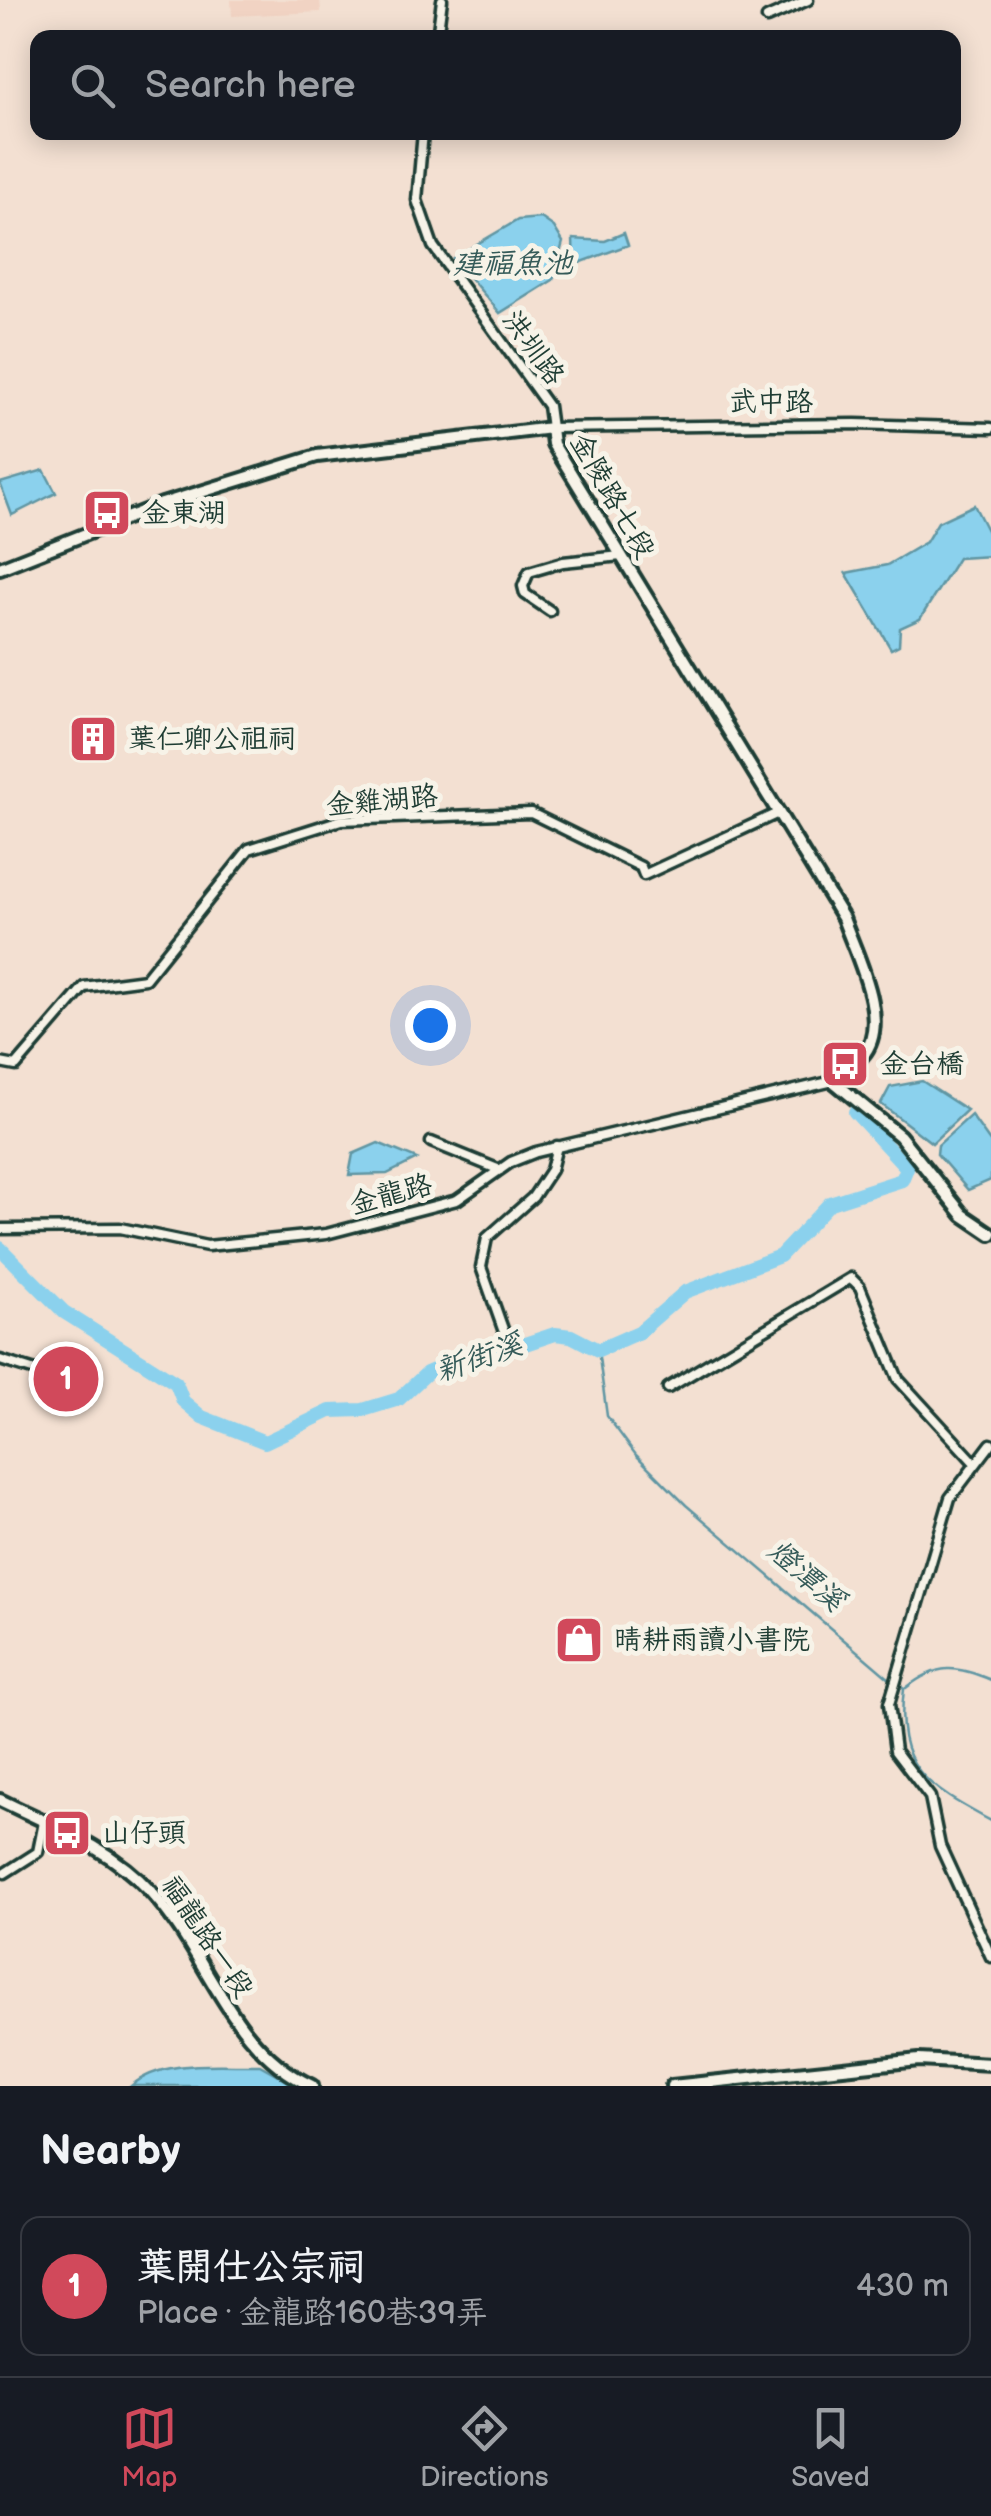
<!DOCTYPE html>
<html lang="en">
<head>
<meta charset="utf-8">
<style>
	body { margin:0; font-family:"Balsamiq Sans","LXGW WenKai TC",sans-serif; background:#242831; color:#f1f3f6 }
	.you { position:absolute; left:430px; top:1025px; width:35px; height:35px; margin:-25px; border:8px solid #fff; border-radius:50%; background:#1a73e8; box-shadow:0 0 0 15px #1a73e833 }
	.badge { display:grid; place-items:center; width:65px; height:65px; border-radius:50%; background:#d1495b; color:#fff; font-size:32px; font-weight:700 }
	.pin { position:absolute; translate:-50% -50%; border:5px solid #fff; box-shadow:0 2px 10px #0006 }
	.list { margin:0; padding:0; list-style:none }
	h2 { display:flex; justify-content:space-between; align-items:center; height:130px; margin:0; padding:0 40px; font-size:42px }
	h2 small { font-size:32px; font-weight:400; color:#9ea1a6 }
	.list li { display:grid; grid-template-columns:65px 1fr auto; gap:30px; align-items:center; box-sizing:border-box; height:140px; margin:0 20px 20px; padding:0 20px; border:2px solid #363941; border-radius:20px }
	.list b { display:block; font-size:38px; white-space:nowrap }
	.list p { margin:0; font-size:32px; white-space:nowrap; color:#9ea1a6 }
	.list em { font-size:32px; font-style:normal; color:#9ea1a6 }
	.icon { flex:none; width:55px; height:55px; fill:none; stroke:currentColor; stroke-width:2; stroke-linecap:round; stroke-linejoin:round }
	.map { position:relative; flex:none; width:991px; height:2086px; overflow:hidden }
	.search { position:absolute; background:#171b24; box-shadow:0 5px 25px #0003; left:30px; right:30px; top:30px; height:110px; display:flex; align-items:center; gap:25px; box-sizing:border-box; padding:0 35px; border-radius:20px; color:#9ea1a6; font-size:38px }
	.sheet { height:290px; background:#171b24 }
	nav { display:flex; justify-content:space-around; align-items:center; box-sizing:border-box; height:140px; border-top:2px solid #363941; background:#171b24; font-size:28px; color:#9ea1a6 }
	nav a { display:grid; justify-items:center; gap:5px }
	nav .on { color:#d1495b }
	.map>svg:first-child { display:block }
	.built { fill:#f1d3c3 }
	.water { fill:#8bd1ed; stroke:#6096a3; stroke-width:2.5 }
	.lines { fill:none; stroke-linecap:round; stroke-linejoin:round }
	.stream { stroke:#6096a3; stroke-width:2.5 }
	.river { stroke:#8bd1ed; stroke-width:14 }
	.street-casing { stroke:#1f3d34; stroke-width:15 }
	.secondary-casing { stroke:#1f3d34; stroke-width:18 }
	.street { stroke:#f7f3e8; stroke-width:8 }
	.secondary { stroke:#f7f3e8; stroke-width:10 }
	.labels { text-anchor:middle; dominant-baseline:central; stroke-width:10; stroke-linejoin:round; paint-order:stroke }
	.street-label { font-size:28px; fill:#1f3d34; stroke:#f7f3e8 }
	.poi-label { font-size:28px; fill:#1f3d34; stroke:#f7f3e8; text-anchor:start }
	.water-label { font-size:30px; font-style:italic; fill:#355b59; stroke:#f7f3e8 }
</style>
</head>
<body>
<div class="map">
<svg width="991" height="2086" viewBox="0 0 991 2086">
	<rect width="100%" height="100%" fill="#f3e0d2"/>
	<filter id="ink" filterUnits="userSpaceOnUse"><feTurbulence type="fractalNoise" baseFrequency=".01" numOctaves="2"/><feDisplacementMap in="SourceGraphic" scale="20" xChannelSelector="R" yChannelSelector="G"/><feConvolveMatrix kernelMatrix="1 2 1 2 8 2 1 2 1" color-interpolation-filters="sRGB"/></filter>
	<g filter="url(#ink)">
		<path class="built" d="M231 0H320L321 12 232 16Z"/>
		<path class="water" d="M541 218 554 227 563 242 553 280 500 313 453 258 518 220Z
			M624 233 628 245 574 265 573 239 605 241Z
			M44 470 56 493 12 515 0 483Z
			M974 505 991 538V556L958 558 920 619 900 628 899 645 891 649 846 573 887 565 926 542 938 522Z
			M922 1081 967 1110 932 1143 881 1104 890 1087Z
			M971 1115 991 1143V1180L968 1190 937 1154 938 1145Z
			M378 1143 417 1159 387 1174 349 1175 353 1154Z
			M260 2065 297 2086H131C163 2058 220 2066 260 2065Z"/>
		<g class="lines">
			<path class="stream" d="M598 1350 607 1416 636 1455 686 1505 891 1680
				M898 1684 904 1689C894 1768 927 1786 991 1821
				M906 1688C938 1663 956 1665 991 1680"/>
			<path class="river" d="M0 1248 64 1312 176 1383 183 1401 202 1417 265 1442 330 1411 363 1410 399 1399 427 1373 469 1355 510 1349 555 1334 571 1336 598 1350 639 1332 685 1292 780 1256 830 1203 902 1180 907 1168 855 1112"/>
			<g class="street-casing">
				<path id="street" d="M767 18 808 0
					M437 38 442 0
					M423 132 417 200 433 246 548 406 551 428 855 424 991 428
					M550 611 525 594 523 586 529 572 563 562 621 556
					M0 1063 16 1066 84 987 145 979 249 849 341 820 531 813 641 867 644 875 778 813
					M431 1142 500 1170
					M0 1229 120 1228 207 1246 326 1234 457 1200 511 1162 536 1152 833 1081
					M510 1349 481 1267 487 1238 533 1197 551 1170 557 1146
					M0 1360 42 1373
					M668 1388 851 1278 860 1287 898 1379 974 1462
					M991 1444 950 1498 889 1704 895 1751 930 1797 940 1846 991 1957
					M5 1873 38 1852 44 1822"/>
			</g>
			<g class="secondary-casing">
				<path id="secondary" d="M0 568 162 504 317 456 551 428 553 444 843 918C855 953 892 1021 863 1055 855 1065 842 1072 833 1081L900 1136 963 1215 991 1234
					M0 1800C53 1826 111 1848 151 1892 209 1954 229 2048 312 2086
					M672 2086 919 2060 991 2064"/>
			</g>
			<use href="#street" class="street"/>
			<use href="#secondary" class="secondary"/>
		</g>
	</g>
	<defs>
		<g id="bus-square" transform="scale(2.5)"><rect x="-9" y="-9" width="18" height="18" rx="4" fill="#d1495b" stroke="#f7f3e8"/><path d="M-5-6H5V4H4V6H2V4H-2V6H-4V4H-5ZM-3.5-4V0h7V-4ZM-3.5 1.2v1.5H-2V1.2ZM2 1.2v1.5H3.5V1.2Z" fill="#fff"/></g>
		<g id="building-square" transform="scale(2.5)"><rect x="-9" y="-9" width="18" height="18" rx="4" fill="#d1495b" stroke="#f7f3e8"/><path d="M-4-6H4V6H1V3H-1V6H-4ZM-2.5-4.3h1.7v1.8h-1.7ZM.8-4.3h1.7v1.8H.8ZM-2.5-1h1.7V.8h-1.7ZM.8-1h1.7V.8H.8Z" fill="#fff"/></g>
		<g id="shop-square" transform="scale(2.5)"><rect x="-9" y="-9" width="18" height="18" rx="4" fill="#d1495b" stroke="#f7f3e8"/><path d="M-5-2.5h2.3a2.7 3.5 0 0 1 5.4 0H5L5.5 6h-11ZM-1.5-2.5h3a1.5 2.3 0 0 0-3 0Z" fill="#fff"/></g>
	</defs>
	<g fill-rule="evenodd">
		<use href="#bus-square" x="107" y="513"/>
		<use href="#building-square" x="93" y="739"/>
		<use href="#bus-square" x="845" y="1064"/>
		<use href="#shop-square" x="579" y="1640"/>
		<use href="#bus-square" x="67" y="1833"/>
	</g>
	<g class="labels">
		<g class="street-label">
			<text transform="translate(533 348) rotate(54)">洪圳路</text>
			<text x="771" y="402">武中路</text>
			<text transform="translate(612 496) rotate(60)">金陵路七段</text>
			<text transform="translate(382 801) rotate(-5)">金雞湖路</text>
			<text transform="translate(391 1195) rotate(-15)">金龍路</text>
			<text transform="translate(207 1937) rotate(56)">福龍路一段</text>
		</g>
		<g class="poi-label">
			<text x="142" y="513">金東湖</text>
			<text x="128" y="739">葉仁卿公祖祠</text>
			<text x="880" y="1064">金台橋</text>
			<text x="614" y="1640">晴耕雨讀小書院</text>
			<text x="102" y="1833">山仔頭</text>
		</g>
		<g class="water-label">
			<text x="513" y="264">建福魚池</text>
			<text transform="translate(479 1358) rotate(-19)">新街溪</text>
			<text transform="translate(806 1576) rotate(41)">燈潭溪</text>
		</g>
	</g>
</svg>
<div class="you"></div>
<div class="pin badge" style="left:66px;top:1379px">1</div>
<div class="search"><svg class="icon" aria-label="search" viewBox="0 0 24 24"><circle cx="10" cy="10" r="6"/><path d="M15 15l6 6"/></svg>Search here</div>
</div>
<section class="sheet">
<h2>Nearby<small></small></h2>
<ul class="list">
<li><span class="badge">1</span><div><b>葉開仕公宗祠</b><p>Place · 金龍路160巷39弄</p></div><em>430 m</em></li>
</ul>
</section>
<nav>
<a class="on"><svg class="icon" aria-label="map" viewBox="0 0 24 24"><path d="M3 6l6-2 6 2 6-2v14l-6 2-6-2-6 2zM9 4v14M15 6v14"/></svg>Map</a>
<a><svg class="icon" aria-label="directions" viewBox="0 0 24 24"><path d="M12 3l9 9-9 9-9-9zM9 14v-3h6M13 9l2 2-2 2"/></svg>Directions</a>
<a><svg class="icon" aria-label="saved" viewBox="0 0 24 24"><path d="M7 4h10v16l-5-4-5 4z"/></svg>Saved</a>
</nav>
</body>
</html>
